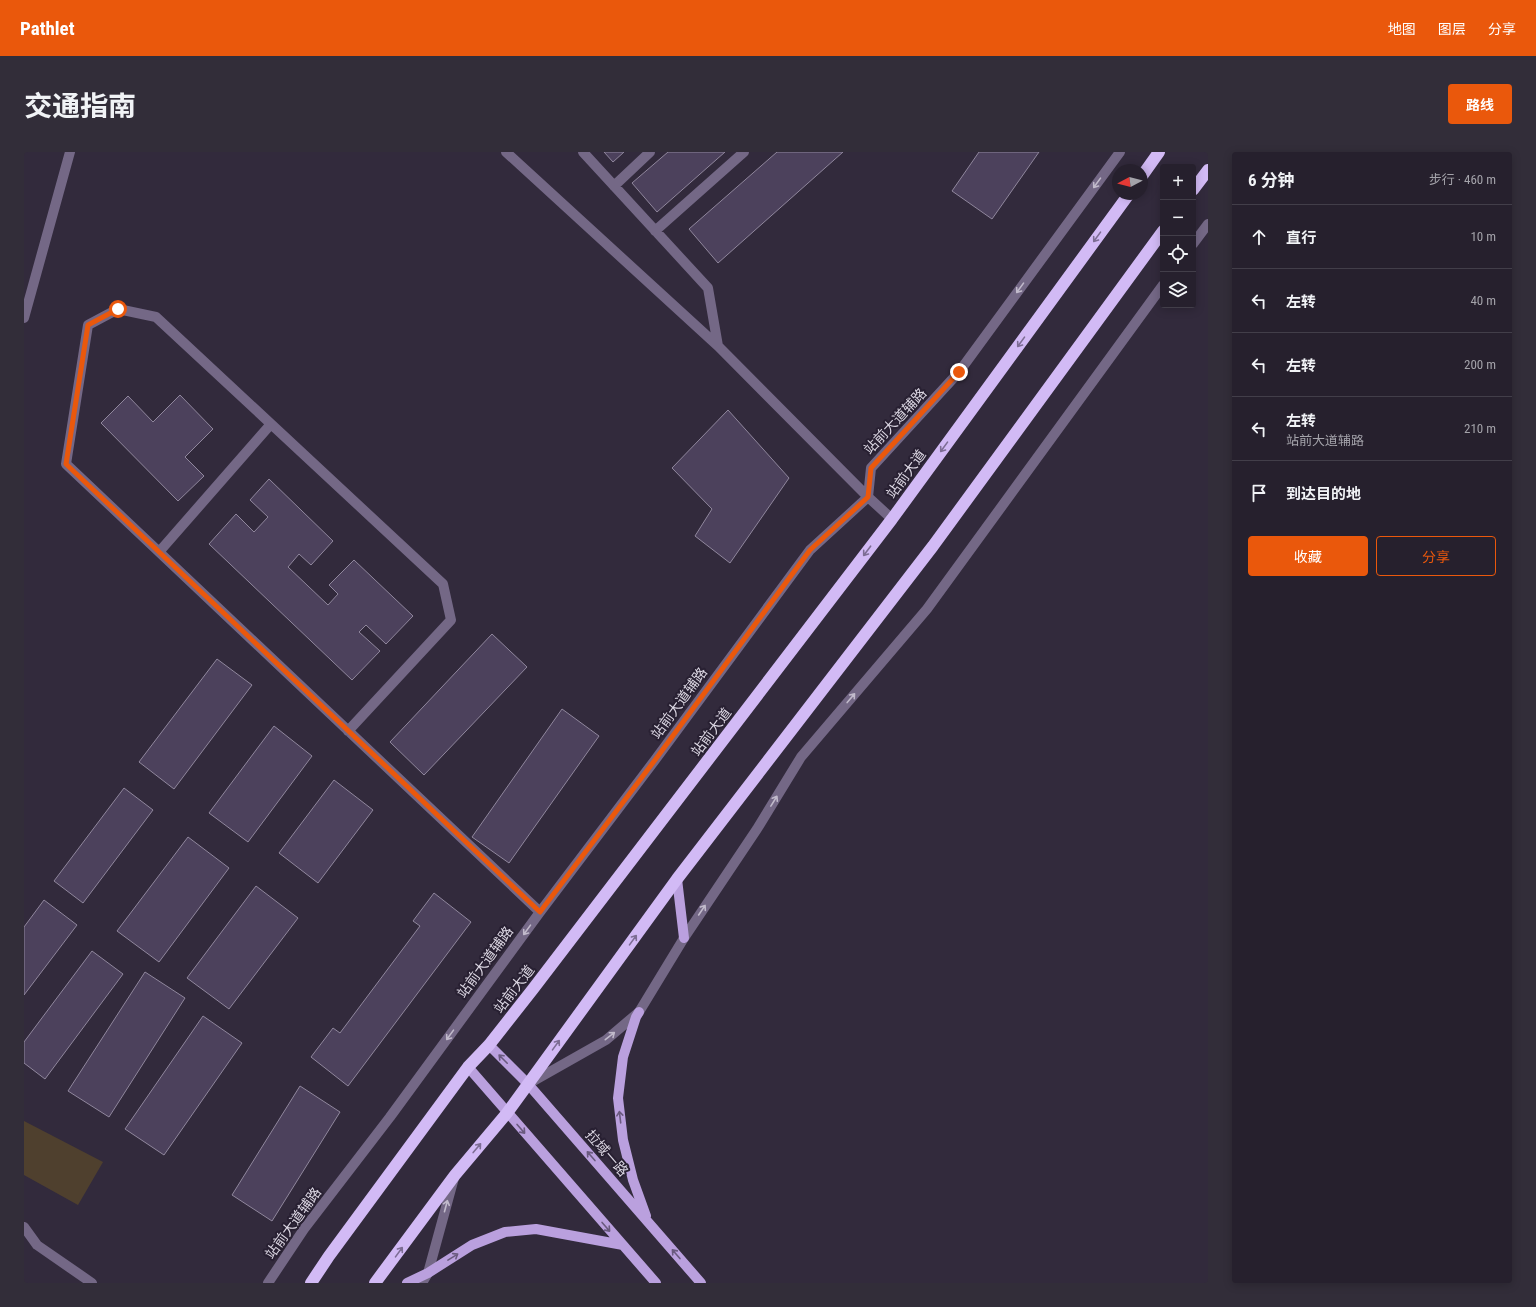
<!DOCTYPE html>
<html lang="zh">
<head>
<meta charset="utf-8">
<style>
	body { margin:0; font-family:"Roboto Condensed","Noto Sans SC",sans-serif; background:#322d39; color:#f1f3f6 }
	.controls { position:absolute; right:12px; top:12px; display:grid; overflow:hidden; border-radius:4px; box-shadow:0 2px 10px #0003 }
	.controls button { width:36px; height:36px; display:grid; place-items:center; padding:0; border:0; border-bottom:1px solid #423e49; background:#26202d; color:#f1f3f6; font:20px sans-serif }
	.compass { position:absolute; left:1088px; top:12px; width:36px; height:36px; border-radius:50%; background:#26202d; box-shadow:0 2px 10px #0003; rotate:263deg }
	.stop { position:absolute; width:12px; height:12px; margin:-9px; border:3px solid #ea580c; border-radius:50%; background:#fff }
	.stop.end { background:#ea580c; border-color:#fff; box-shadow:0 1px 4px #0008 }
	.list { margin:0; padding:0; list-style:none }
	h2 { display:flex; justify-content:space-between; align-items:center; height:52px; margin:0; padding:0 16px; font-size:17px }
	h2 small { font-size:13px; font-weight:400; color:#a4a3aa }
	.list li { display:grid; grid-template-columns:26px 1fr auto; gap:12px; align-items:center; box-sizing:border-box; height:64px; padding:0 16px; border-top:1px solid #423e49 }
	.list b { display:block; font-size:15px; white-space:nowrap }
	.list p { margin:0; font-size:13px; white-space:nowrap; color:#a4a3aa }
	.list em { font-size:13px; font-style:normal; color:#a4a3aa }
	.actions { display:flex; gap:8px; padding:12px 16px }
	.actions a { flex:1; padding:9px 0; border:1px solid #ea580c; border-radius:4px; text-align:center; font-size:14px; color:#ea580c }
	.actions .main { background:#ea580c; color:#fff }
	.icon { flex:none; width:22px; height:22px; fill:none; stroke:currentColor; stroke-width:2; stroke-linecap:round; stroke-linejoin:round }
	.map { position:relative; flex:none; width:1184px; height:1131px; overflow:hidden; border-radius:4px }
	header { display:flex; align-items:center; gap:24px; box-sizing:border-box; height:56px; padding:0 20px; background:#ea580c; color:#fff }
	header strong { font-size:19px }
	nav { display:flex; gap:22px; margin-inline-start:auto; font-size:14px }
	.intro { display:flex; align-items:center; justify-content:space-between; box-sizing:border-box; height:96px; padding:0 24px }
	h1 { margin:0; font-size:28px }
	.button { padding:10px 18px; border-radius:4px; background:#ea580c; color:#fff; font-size:14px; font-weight:700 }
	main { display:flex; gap:24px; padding:0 24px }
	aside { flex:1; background:#26202d; border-radius:4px; box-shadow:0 2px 10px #0003 }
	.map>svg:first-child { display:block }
	.green { fill:#4f402e }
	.building { fill:#4c415c; stroke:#90879d }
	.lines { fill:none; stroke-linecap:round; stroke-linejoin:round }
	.minor { stroke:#746886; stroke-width:10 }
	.major { stroke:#baa0de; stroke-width:10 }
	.highway { stroke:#d2baf5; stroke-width:12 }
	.oneway { stroke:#c1bacb }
	.oneway2 { stroke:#7d6d94 }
	.oneway3 { stroke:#6a5a7f }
	.route { stroke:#ea580c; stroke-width:5 }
	.labels { text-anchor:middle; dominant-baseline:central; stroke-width:4; stroke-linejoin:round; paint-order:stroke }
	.street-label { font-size:14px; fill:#dbd6e2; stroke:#282032 }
</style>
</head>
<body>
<header>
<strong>Pathlet</strong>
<nav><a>地图</a><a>图层</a><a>分享</a></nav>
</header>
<div class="intro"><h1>交通指南</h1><a class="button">路线</a></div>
<main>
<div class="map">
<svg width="1184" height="1131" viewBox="0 0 1184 1131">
	<rect width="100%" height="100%" fill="#322a3c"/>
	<path class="green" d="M0 969 79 1010 54 1053 0 1023Z"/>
	<path class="building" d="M580 0H600L589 10Z
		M644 0H701L633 60 608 31Z
		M753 0H819L694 111 665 77Z
		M955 0H1015L968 67 928 39Z
		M156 243 189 277 161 305 180 324 154 349 77 271 104 244 129 270Z
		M704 258 765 326 706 411 671 384 688 357 648 316Z
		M245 327 309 389 287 413 275 402 264 415 304 453 314 442 305 433 330 408 389 464 362 492 342 473 335 480 356 499 328 528 185 392 212 362 230 380 244 365 226 348Z
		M468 482 503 515 400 623 366 590Z
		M193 507 228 533 150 637 115 610Z
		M538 557 575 584 485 711 448 685Z
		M250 574 288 604 224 690 185 661Z
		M310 628 349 658 294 731 255 701Z
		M100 636 129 658 59 751 30 729Z
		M164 685 205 716 135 810 93 779Z
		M232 734 274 766 205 857 163 826Z
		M410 741 447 770 324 934 287 905 309 876 316 881 396 774 389 769Z
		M20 748 53 773 0 843V775Z
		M68 799 99 822 21 927 0 911V890Z
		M121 820 161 846 85 965 44 939Z
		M179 864 218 891 140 1003 101 977Z
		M276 934 316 960 248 1069 208 1043Z"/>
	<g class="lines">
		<path class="minor" d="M482 0 694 194 844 345 868 367
			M559 0 684 136 694 194
			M590 34 626 0
			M631 79 720 0
			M1169 92 1184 72
			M0 166 46 0
			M135 400 247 272
			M324 579 427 468 419 432 132 165 94 157 64 173 42 312 516 760
			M506 931 582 888 615 860 660 786 733 677 777 605 903 457 1139 133
			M0 1075 13 1093 68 1131
			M244 1131 280 1077 366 965 516 760 631 608 786 398 844 345 847 316 935 220 1096 0
			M398 1131 404 1121 430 1026"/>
		<path class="major" d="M653 727 660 786
			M615 860 612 865 599 905 594 946 599 988 609 1028 622 1064
			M465 893 504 932 677 1131
			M444 915 632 1131
			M383 1131 404 1121 448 1093 481 1080 512 1077 599 1093"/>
		<path class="highway" d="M1118 24 1135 0
			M1169 38 1184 18
			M287 1131 305 1104 444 915 465 893 509 837 868 367 1105 42
			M351 1131 431 1023 483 961 653 727 909 394 1139 79"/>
	</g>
	<defs><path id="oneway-shaft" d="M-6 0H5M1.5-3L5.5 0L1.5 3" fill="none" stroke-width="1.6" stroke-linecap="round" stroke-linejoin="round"/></defs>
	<g class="oneway">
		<use href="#oneway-shaft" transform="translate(1073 31) rotate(126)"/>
		<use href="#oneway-shaft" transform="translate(996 136) rotate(126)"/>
		<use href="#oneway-shaft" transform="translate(827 546) rotate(-50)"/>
		<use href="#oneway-shaft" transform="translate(750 649) rotate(-58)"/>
		<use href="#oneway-shaft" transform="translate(678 758) rotate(-56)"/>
		<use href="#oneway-shaft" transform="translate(503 778) rotate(126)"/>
		<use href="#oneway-shaft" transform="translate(426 883) rotate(126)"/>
		<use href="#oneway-shaft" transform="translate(586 884) rotate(-38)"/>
		<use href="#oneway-shaft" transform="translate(422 1054) rotate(-75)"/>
	</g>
	<g class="oneway2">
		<use href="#oneway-shaft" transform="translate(1073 85) rotate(126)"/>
		<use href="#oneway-shaft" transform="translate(997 190) rotate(126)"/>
		<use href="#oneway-shaft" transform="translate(920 295) rotate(126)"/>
		<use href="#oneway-shaft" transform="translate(843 399) rotate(127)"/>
		<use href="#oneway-shaft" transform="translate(609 788) rotate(-54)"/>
		<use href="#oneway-shaft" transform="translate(532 893) rotate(-54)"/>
		<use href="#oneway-shaft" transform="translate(453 996) rotate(-50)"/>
		<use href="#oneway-shaft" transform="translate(375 1100) rotate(-54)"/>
	</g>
	<g class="oneway3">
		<use href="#oneway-shaft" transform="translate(479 907) rotate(-135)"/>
		<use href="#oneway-shaft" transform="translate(596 965) rotate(-97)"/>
		<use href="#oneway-shaft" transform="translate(497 977) rotate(49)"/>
		<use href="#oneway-shaft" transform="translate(567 1004) rotate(-131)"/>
		<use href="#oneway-shaft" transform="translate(582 1075) rotate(49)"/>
		<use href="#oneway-shaft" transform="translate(652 1102) rotate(-131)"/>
		<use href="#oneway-shaft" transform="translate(429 1105) rotate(-32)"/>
	</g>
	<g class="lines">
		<path class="route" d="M94 157 64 173 42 312 516 760 631 608 786 398 844 345 847 316 935 220"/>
	</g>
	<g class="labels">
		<g class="street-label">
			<text transform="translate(871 269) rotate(-47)">站前大道辅路</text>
			<text transform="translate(882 322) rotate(-54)">站前大道</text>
			<text transform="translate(655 551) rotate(-54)">站前大道辅路</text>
			<text transform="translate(687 580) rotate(-53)">站前大道</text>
			<text transform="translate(461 810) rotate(-54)">站前大道辅路</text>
			<text transform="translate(490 837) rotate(-52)">站前大道</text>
			<text transform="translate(583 1001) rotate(49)">拉域一路</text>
			<text transform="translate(269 1071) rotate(-54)">站前大道辅路</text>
		</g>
	</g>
</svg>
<div class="controls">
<button>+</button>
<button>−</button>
<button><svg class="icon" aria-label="locate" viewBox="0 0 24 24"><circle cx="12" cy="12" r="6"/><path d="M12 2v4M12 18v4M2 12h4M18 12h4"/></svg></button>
<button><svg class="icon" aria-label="layers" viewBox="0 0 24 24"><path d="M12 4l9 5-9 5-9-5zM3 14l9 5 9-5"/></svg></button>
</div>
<svg class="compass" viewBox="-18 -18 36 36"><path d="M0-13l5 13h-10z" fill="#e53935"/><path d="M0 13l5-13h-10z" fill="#a4a3aa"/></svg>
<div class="stop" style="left:94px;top:157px"></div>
<div class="stop end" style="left:935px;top:220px"></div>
</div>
<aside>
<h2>6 分钟<small>步行 · 460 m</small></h2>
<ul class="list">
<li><svg class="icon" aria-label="ahead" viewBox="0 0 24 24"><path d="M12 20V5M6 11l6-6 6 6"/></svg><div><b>直行</b></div><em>10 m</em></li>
<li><svg class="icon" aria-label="left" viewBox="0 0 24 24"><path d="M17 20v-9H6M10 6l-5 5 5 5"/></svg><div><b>左转</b></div><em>40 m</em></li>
<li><svg class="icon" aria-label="left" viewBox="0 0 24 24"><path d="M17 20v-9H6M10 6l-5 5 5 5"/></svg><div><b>左转</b></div><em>200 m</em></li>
<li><svg class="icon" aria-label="left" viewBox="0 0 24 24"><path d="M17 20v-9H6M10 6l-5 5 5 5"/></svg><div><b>左转</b><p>站前大道辅路</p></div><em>210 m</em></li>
<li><svg class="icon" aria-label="arrive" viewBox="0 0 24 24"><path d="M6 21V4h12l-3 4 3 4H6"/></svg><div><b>到达目的地</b></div></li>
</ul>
<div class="actions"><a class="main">收藏</a><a>分享</a></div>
</aside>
</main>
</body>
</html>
